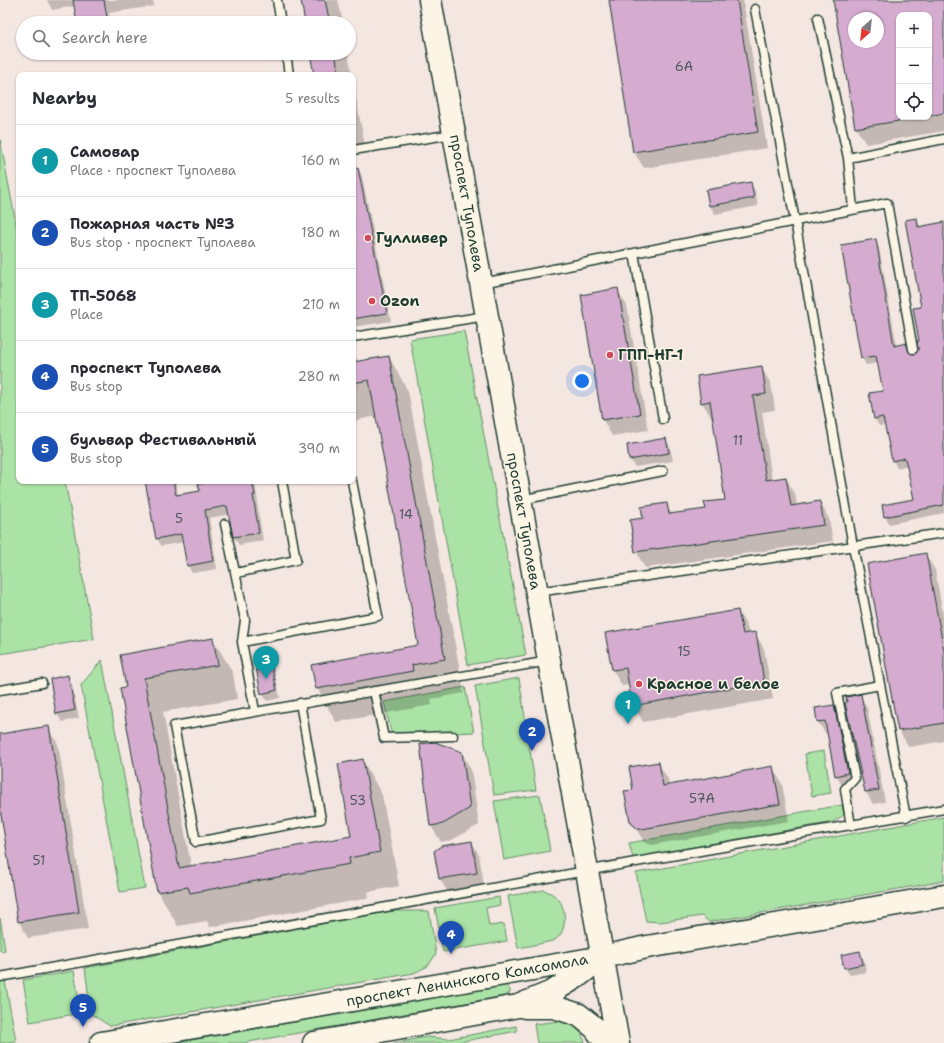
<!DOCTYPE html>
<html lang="en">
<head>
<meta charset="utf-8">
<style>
	body { margin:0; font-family:"Shantell Sans",sans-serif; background:#f7f7f7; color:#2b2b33 }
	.controls { position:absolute; right:12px; top:12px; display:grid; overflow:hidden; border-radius:8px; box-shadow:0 1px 3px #0004 }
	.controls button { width:36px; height:36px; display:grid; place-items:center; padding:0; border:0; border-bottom:1px solid #e1e1e2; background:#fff; color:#2b2b33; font:20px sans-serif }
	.compass { position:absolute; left:848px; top:12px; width:36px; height:36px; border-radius:50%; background:#fff; box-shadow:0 1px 3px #0004; rotate:207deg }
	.you { position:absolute; left:582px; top:381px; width:14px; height:14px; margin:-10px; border:3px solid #fff; border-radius:50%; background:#1a73e8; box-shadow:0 0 0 6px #1a73e833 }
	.badge { display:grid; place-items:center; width:26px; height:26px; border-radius:50%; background:#d1495b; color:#fff; font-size:13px; font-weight:700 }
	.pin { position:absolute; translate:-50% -33px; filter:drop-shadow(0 1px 2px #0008) }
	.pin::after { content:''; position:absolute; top:21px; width:14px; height:12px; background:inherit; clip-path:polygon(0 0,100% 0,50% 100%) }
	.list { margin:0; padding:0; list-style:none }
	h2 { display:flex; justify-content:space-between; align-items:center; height:52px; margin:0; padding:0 16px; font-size:17px }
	h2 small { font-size:13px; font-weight:400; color:#7c7c81 }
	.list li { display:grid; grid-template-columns:26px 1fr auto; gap:12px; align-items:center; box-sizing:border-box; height:72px; padding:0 16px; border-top:1px solid #e1e1e2 }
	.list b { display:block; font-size:15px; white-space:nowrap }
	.list p { margin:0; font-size:13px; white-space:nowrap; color:#7c7c81 }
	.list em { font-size:13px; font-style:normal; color:#7c7c81 }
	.icon { flex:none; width:22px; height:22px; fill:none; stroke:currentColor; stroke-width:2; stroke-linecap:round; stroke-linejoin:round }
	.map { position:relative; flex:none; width:944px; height:1043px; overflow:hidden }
	.search { position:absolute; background:#fff; box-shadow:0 1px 3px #0004; left:16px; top:16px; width:340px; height:44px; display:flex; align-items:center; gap:10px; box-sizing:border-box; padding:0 14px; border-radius:22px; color:#7c7c81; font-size:15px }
	.panel { position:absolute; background:#fff; box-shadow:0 1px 3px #0004; left:16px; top:72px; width:340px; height:412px; border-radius:8px }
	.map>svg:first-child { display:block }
	.green { fill:#abe2a5; stroke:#65906c }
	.shadow { fill:#0003; fill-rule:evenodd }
	.building { fill:#d5abd0; stroke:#1f3d34; fill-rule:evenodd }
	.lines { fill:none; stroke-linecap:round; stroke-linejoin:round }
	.lane-casing { stroke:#1f3d34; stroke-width:11 }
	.secondary-casing { stroke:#1f3d34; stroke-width:25 }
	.lane { stroke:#fcf5e5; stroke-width:8 }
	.secondary { stroke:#fcf5e5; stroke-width:22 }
	.poi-dot { fill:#d1495b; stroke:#fcf5e5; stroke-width:1.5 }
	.labels { text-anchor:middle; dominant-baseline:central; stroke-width:3; stroke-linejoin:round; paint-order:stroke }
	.number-label { font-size:13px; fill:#4c585b }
	.street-label { font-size:15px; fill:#1f3d34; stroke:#fcf5e5 }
	.poi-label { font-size:15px; font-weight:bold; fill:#1f3d34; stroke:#fcf5e5; text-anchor:start }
</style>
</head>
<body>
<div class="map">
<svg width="944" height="1043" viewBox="0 0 944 1043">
	<rect width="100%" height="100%" fill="#f4e6e1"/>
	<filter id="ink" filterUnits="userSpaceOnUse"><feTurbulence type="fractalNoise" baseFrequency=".025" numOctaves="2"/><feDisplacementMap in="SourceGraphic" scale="8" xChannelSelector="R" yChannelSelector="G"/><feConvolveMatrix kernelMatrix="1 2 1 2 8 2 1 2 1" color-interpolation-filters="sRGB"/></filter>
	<g filter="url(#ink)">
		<path class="green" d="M0 139 19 239V481H65L94 639 0 654Z
			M464 331 526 655 468 665 410 339Z
			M102 660 145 888 120 892 81 685Z
			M519 678 536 790 494 795 475 686Z
			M465 687 474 732 392 736 384 702Z
			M824 751 831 793 812 796 805 754Z
			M540 795 550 851 504 860 494 801Z
			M842 805 844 815 833 822 633 858 629 843Z
			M944 817V881L709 922 702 916 660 922 646 921 636 873Z
			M544 890C549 892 555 895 559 900 567 911 567 932 555 940 550 942 524 947 518 948L508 896Z
			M499 897 500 905 486 908 489 926 504 924 507 941 443 952 435 908Z
			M391 911H429L436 954 428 966 414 973 110 1026 91 1014 85 968Z
			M0 918 5 950 0 951Z
			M74 971 81 1013 30 1022 23 980Z
			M0 981H5L16 1041 0 1043Z
			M506 985 510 990V993L504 996 243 1043H175Z
			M560 1021C575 1026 580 1027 585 1043H537L534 1024Z
			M516 1026 517 1031 454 1043H394L427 1037 449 1039Z"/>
		<path class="shadow" d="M47 0H153L154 6 109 13 110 23H78L75 6 52 10Z
			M302 0H338L343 23H306Z
			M610 0H743L767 148 644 168 634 152Z
			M839 0H944V131L866 144 856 128 834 1ZM899 15H929V117H899ZM854 18H878V42H854Z
			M311 53H348L352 75H315Z
			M353 82 366 152 353 154Z
			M358 168 362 176 391 321 353 327V169Z
			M750 183 755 191 758 206 715 214 710 206Z
			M916 219 921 227 944 223V513L889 524 885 516 915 499 908 465 897 468 893 460 886 425 879 426 875 419 871 394 884 391 878 363 866 365 862 358 843 246 875 240 879 248 897 346 906 344 911 354 915 355 919 351 922 307Z
			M617 289 627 306 648 430 612 436 603 420Z
			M389 357 408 391 464 693 431 699 432 705 336 722 317 688 419 646 377 416 353 421V359L356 358 359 362Z
			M761 367 771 384 775 410 762 412 772 480 786 478 795 494 797 506 820 502 829 519 833 541 645 568 636 551 644 519 666 504 672 515 707 510 726 501 713 419H712L702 402Z
			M666 439 670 447 673 461 635 467 630 459Z
			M146 481H176L178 496 199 492 197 481H255L258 503H257L263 541 239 545 234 537 230 514 209 518 217 569 192 573 188 565 184 542 161 546 157 538Z
			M925 554 935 570 944 620V741L909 747 899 731 868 564Z
			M738 611 747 627 749 634 755 633 764 649 773 699 643 722 633 705 630 685 622 686 613 670Z
			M213 639 233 673 237 699 163 712 191 866 352 837 363 761 382 795 399 886 368 892 369 898 210 927 207 921 178 926 158 892 121 688 127 687Z
			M271 665 275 673 280 698 267 701 262 693Z
			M68 677 72 684 79 718 62 722 57 714Z
			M860 695 867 708 885 802 873 804 866 792 846 704Z
			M833 706 840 718 855 785 843 787 836 775 828 734H826L818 722 816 708Z
			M49 728 58 744 88 929 28 938 19 921 0 802V735Z
			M421 745 462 753 471 770 479 825 452 840 441 842 431 826Z
			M658 763 668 779 669 786 773 768 782 784 789 821 652 845 645 843 631 821 634 790Z
			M472 842 479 855 484 885 447 891 440 879Z
			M859 952 864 960 866 972 850 975 845 968Z"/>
		<path class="building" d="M73 0H104L108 23H77Z
			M301 0H325L330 23H305Z
			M609 0H737L758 132 633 152Z
			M833 0H944V113L929 116V15H899V121L855 128ZM854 18H878V42H854Z
			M310 53H335L339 75H314Z
			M358 168 387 313 353 319V169Z
			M751 182 754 198 709 206 706 190Z
			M917 218 918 227 944 222V505L884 517 882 505 914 499 905 458 892 461 883 417 874 419 869 393 883 391 876 356 861 358 841 245 876 239 894 346 906 343 909 352 914 354 918 350 917 341H919L913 308 921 307 905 220Z
			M618 288 640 414 602 420 581 295Z
			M389 356 445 659 412 665 413 671 316 689 311 665 418 645 369 380 353 383V362Z
			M762 366 766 394 753 396 766 480 786 477 791 506 820 501 824 525 635 552 630 520 643 518 641 507 667 503 669 514 706 509 704 502 725 500 710 401 701 403 697 376Z
			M666 438 669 453 629 460 627 445Z
			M145 481H173L176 495 200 491 198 484 205 483V481H252L255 495H253L259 533 233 537 227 506 205 510 213 561 187 566 181 534 156 539Z
			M926 553 944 651V723L898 731 867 564Z
			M738 610 743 634 756 632 764 682 632 706 626 668 612 670 605 633Z
			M213 638 218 665 144 678 179 868 351 836 338 764 363 759 380 852 349 858 350 864 190 893 188 887 157 892 120 688 126 687 120 655Z
			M271 664 277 690 261 694 256 667Z
			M68 675 75 710 56 714 50 679Z
			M861 694 879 790 865 792 845 703 847 702 846 697Z
			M834 705 848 773 835 776 825 721 817 722 815 708Z
			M49 726 79 912 18 922 0 808V734Z
			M435 742 462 752 470 808 443 824 430 826 420 744Z
			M659 762 663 786 773 766 780 804 642 829H638L632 824 630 821 624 791 633 790 629 767Z
			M472 841 477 873 439 879 434 851 441 846Z
			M860 951 863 964 844 968 841 955Z"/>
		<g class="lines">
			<g class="lane-casing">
				<path id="lane" d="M277 0 281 23
					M755 9 795 221 853 546 906 817
					M818 18 848 158 853 209
					M286 53 289 75
					M353 150 453 134
					M848 158 944 139
					M634 253 663 419
					M482 283 887 203 913 349
					M353 337 486 316
					M521 500 663 471
					M225 524 245 620 242 642 255 711
					M236 573 296 560 282 481
					M537 592 944 533
					M242 642 378 616 352 481
					M0 690 42 683
					M374 691 384 738 453 736
					M300 703 321 819 196 842 174 726 549 661
					M851 826 845 789 855 778 837 693 880 685
					M0 977 630 863 944 809"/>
			</g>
			<g class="secondary-casing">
				<path id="secondary" d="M430 0 618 1043
					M525 1007H554L579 1015 595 1028 606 1043
					M101 1043 603 957 647 947 944 896
					M314 1043 518 1006 552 992 578 976 600 959"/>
			</g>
			<use href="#lane" class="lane"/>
			<use href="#secondary" class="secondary"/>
		</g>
	</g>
	<g class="poi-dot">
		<circle cx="368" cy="238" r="4"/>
		<circle cx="372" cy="301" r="4"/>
		<circle cx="610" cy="355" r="4"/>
		<circle cx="639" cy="684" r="4"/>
	</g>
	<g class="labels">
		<g class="number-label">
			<text x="684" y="66">6А</text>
			<text x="738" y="440">11</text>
			<text x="406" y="514">14</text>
			<text x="179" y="518">5</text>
			<text x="684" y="651">15</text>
			<text x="702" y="798">57А</text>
			<text x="358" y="800">53</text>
			<text x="39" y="860">51</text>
		</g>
		<g class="street-label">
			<text transform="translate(467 203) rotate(80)">проспект Туполева</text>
			<text transform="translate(524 521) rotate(80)">проспект Туполева</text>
			<text transform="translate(467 980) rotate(-10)">проспект Ленинского Комсомола</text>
		</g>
		<g class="poi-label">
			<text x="376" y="238">Гулливер</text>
			<text x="380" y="301">Ozon</text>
			<text x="618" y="355">ГПП-НГ-1</text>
			<text x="647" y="684">Красное и белое</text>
		</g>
	</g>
</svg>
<div class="controls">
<button>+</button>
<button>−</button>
<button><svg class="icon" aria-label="locate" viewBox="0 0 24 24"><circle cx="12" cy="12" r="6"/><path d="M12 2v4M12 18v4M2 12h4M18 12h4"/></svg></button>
</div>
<svg class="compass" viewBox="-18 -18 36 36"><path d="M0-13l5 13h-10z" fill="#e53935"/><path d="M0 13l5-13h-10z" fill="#7c7c81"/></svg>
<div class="you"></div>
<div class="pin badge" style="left:628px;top:724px;background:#0f9aa8">1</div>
<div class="pin badge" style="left:532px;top:751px;background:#1a4fb4">2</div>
<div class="pin badge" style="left:266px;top:679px;background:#0f9aa8">3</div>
<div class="pin badge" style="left:451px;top:954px;background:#1a4fb4">4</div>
<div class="pin badge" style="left:83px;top:1027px;background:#1a4fb4">5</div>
<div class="search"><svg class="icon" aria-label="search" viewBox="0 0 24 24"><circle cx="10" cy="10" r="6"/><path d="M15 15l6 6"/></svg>Search here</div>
<section class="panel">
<h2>Nearby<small>5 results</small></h2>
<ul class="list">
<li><span class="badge" style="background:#0f9aa8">1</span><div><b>Самовар</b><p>Place · проспект Туполева</p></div><em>160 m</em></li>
<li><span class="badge" style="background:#1a4fb4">2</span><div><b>Пожарная часть №3</b><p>Bus stop · проспект Туполева</p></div><em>180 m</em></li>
<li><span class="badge" style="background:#0f9aa8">3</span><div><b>ТП-5068</b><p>Place</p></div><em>210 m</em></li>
<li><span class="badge" style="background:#1a4fb4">4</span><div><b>проспект Туполева</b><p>Bus stop</p></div><em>280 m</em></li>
<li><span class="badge" style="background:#1a4fb4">5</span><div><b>бульвар Фестивальный</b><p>Bus stop</p></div><em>390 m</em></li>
</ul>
</section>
</div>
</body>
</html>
